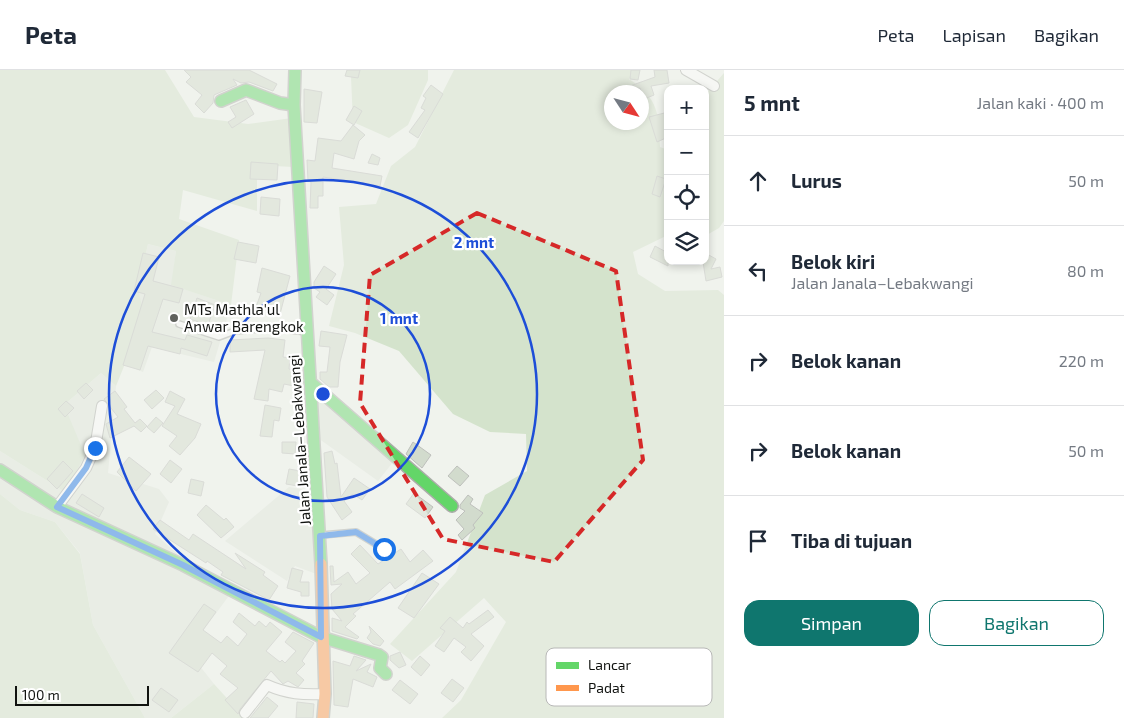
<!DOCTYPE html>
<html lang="id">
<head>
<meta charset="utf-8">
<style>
	body { margin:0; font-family:"Exo 2",sans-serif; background:#f6f6f7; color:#1f2937 }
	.controls { position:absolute; right:15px; top:15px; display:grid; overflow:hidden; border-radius:10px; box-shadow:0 2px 8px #0003 }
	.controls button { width:45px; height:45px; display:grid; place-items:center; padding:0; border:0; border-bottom:1px solid #e0e1e3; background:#fff; color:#1f2937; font:25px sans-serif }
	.compass { position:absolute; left:604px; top:15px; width:45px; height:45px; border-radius:50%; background:#fff; box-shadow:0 2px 8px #0003; rotate:126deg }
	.scale { position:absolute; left:15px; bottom:12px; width:134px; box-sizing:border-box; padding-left:5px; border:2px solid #111310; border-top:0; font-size:14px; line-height:18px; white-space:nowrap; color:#111310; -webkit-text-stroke:4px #fff; paint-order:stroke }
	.stop { position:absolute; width:15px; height:15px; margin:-11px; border:4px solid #1a73e8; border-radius:50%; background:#fff }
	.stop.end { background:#1a73e8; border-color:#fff; box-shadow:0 1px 5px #0008 }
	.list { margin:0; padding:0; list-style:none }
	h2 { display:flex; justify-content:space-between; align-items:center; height:65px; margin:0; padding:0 20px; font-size:21px }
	h2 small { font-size:16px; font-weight:400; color:#747a83 }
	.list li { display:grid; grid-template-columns:32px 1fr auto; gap:15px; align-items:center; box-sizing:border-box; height:90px; padding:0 20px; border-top:1px solid #e0e1e3 }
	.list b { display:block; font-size:19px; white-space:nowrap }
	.list p { margin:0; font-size:16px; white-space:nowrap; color:#747a83 }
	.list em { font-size:16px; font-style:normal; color:#747a83 }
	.actions { display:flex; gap:10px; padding:15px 20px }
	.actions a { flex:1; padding:11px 0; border:1px solid #0f766e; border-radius:15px; text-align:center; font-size:18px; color:#0f766e }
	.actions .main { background:#0f766e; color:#fff }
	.icon { flex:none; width:28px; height:28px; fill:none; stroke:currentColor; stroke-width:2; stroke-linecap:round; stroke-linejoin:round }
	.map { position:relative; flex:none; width:724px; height:648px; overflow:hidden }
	header { display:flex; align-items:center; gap:30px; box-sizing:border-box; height:70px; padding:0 25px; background:#fff; border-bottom:1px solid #e0e1e3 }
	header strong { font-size:24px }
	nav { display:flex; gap:28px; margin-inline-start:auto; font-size:18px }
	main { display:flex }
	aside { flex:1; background:#fff }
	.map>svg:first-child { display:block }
	.built { fill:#dfe6dc }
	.green { fill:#d4e3cc; fill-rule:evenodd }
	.building { fill:#d2dbcd; stroke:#bec0bc }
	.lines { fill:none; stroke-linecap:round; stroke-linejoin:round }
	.lane-casing { stroke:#abada9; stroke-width:8 }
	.street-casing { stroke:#abada9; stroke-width:12 }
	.fast-casing { stroke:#abada9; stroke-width:14 }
	.slow-casing { stroke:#abada9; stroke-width:14 }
	.lane { stroke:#fdfdfc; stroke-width:5 }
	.street { stroke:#fdfdfc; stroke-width:10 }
	.fast { stroke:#63d668; stroke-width:11 }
	.slow { stroke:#ff974d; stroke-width:11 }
	.route { stroke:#1a73e8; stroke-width:6 }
	.marked { fill:none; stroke:#d62828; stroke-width:4; stroke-dasharray:10 6; stroke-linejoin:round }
	.ring { fill:none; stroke:#1d4ed8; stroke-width:2.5 }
	.poi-dot { fill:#5f615d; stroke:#fff; stroke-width:2 }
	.labels { text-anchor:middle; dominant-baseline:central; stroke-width:4.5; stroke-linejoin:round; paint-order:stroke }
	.poi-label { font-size:15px; fill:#111310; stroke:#fff; text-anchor:start }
	.street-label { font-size:15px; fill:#111310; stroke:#fff }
	.key { fill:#fff; stroke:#b8b8b7; stroke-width:1 }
	.key-label { font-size:14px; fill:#111310 }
	.centre { fill:#1d4ed8; stroke:#fff; stroke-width:2.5 }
	.ring-label { font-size:15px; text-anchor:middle; font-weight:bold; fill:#1d4ed8; stroke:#fff; stroke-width:4.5; stroke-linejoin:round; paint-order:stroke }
</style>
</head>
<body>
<header>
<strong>Peta</strong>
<nav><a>Peta</a><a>Lapisan</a><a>Bagikan</a></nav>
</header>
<main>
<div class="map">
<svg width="724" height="648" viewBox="0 0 724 648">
	<rect width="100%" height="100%" fill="#f0f3ed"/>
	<path class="built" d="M148 174 176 181 172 215 231 235 214 292 152 277 143 302 126 295 138 218Z
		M101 303 116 316 108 403 159 419 169 432 155 464 194 499 231 523 188 581 214 614 171 648H145L93 555 80 483 55 452 20 440 0 424V381L65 422 64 335Z
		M312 319 397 387 378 411 311 363Z
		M289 417 313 421 319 505 295 496 287 511 225 471Z"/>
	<path class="green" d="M0 0H165L194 47 248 54 292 48 293 97 257 95V141L183 120 179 149 239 170 231 235 171 215 176 181 148 174 138 218 144 247 116 316 101 303 64 335 85 385 65 422 0 381Z
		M353 0H428V10L408 55 389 68 353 52 351 7Z
		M454 0H635L629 9C660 30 658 43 660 77L668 80V165L633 182 638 204 665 221 718 220 724 225V648H442L461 630 506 552 484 528 412 591 390 574 456 502 485 425 527 401 526 364 490 362 453 344 399 281 355 263 329 256 344 195 339 137 376 134 391 96 415 77ZM612 22H642V52H612Z
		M724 3V151L719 158 705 166V25Z
		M0 424 20 440 55 452 80 484 93 555 145 648H0Z
		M214 614 245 648H171Z"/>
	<path class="building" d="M184 0H249L277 14 273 21 249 12 241 13 233 9 237 15 214 25 213 33 204 43 195 34 202 25 186 12 191 7Z
		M347 0H360L358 8 345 6Z
		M631 0H640L638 10 630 9Z
		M654 0H667L669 13 651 16 654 25 644 29 640 18 631 19 630 16 655 7Z
		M431 15 443 24 418 68 409 62 425 40 421 38 426 28 423 26Z
		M304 19 322 22 317 53 304 52Z
		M246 30 254 44 232 58 228 52 236 47 230 37Z
		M354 36 362 41 354 55 346 50Z
		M668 42V57L664 59 668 67 657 72 649 47Z
		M353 55 365 65 359 71 354 89 334 83 332 98 382 106 380 116 323 107V126H318V138H310L311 112 308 111 307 90 315 91 318 68 341 71Z
		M372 84 380 88 378 95 368 93Z
		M251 92 278 94 277 110 250 109Z
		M657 106 666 109 660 127 652 124Z
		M261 127 280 129 279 146 260 144Z
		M238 172 259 176 256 193 234 189Z
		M655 176 668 183V196L650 187Z
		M143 183 159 187 153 211 183 219 179 233 163 229 152 262 185 270 187 265 212 272 207 286 181 278 180 284 148 276 140 300 123 295 145 224 134 221Z
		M707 184 716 189 711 199 720 197 722 207 706 211 703 192 705 191Z
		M324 196 336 204 326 219 334 225 327 235 316 227 320 222 314 218V212Z
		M262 198 290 206 280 244 256 237 261 223 257 222Z
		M197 228 215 235 208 255 190 249Z
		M321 261 347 265 340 292 338 317H329L320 309V302H327L330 277 319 276Z
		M268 268 285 270 283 287 290 288 289 299 297 301 294 316 284 314 282 322 269 319 268 331 254 329 265 280 230 282V270Z
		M86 313 93 320 84 329 77 321Z
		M156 320 164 328 152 339 144 330Z
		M115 321 127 337 124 339 135 353 140 349 147 356 141 362 134 356 110 368 106 354 118 347 104 329Z
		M170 321 185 329 177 344 201 354 195 368 180 385 169 376 177 366 162 356 175 336 165 332Z
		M66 331 74 338 65 347 58 339Z
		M265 335 281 338 279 351 274 350 272 367 260 366Z
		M156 347 163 353 154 363 147 357Z
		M282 372H296L295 384 282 383Z
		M413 372 431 385 422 398 406 384Z
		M332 381 335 394 337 393 341 427 354 408 370 419 362 430 353 424 344 431 352 442 342 450 327 427 324 383Z
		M129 387 151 404 136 421 117 402Z
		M170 390 182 399 171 413 160 404Z
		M63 391 73 401 57 419 47 409Z
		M457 396 469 406 460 416 448 406Z
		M289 399 306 402 304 417 286 414Z
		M191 409 204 412 201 426 188 423Z
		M414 423 433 437 425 448 406 434Z
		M82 424 104 438 99 447 76 433Z
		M468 425 473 429 470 434 483 443 473 455 475 458 462 470 458 465 464 459 456 450 465 441 460 438V435Z
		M206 435 224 450 226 448 234 457 221 468 197 445Z
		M160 450 189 470 193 464 246 499 235 483 265 502 263 505 278 516 269 530 221 505 223 502 207 491 206 493 153 459Z
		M360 475 378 494 401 479 410 492 423 480 433 491 395 519 390 512 353 544 356 546 345 557 359 567 357 569 332 561V548L342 551 332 539 331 524 342 514 331 515 330 496H333L334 512 348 502 356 514 370 503 351 484Z
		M292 498 303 501 300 512H309V526H301V522L287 518Z
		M422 503 439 514 414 548 398 538Z
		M204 534 216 542 203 560 221 573 227 566 238 576 247 564 233 552 239 543 255 556 259 551 266 557 270 552 282 562 266 581 280 592 282 590 285 593 296 581 285 572 293 562 314 573 302 591 305 594 296 603 304 610 298 617 288 611 283 614 271 601 240 639 238 644 225 630 238 618 220 604 227 596 212 583 198 602 169 583Z
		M488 540 494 547 471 564 484 576 471 591 461 582 466 577 454 568 444 582 435 576 445 561 440 558 450 547 463 558 467 552 469 554Z
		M369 556 384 571 380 576 373 574 367 568 371 562Z
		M400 582 406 595 399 598 390 590V586Z
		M354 586 366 590 356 601 371 594 367 602 377 607 373 617 353 609 348 637 334 635 333 591 350 596Z
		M420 586 430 595 421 606 411 597Z
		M452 609 464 618 453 632 441 623Z
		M400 610 418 624 410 634 392 620Z
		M161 618 178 630 169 642 152 630Z
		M267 627 278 636 268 648H250Z
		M297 632 314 634 313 648H296Z"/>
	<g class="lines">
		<g class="lane-casing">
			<path id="lane" d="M179 254 219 267 235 261 273 258 307 262
				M322 465 356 462 384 479"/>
		</g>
		<g class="street-casing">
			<path id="street" d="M686 0 714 16
				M57 437 86 398 95 378 102 336
				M245 643 267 615C287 624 303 625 325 624"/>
		</g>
		<g class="fast-casing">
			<path id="fast" d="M295 0 294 35 321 494
				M221 31 246 20 280 33 294 35
				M310 312 452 436
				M0 400 57 437 183 495 321 567 379 585 382 587 380 598 386 604"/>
		</g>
		<g class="slow-casing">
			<path id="slow" d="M321 494 325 624 323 648"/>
		</g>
		<use href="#lane" class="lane"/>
		<use href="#street" class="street"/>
		<use href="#fast" class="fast"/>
		<use href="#slow" class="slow"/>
	</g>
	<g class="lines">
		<path class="route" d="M95 378 86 398 57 437 183 495 321 567 320 466 356 462 384 479"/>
	</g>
	<path d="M0 0H724V648H0ZM477 143 616 201 643 390 554 492 443 469 360 333 370 205Z" fill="#f0f3ed" fill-opacity=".55" fill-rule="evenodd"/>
	<path class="marked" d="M477 143 616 201 643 390 554 492 443 469 360 333 370 205Z"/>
	<g class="ring">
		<circle cx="323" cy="324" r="107"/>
		<circle cx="323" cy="324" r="214"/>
	</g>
	<circle class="poi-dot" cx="174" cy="248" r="5"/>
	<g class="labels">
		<g class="poi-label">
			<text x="184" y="239">MTs Mathla'ul<tspan x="184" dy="17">Anwar Barengkok</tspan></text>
		</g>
		<g class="street-label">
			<text transform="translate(299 370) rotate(-94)">Jalan Janala–Lebakwangi</text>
		</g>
	</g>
	<rect x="546" y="578" width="166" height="58" rx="8" class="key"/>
	<rect x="556" y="592" width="23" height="7" fill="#63d668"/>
	<rect x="556" y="615" width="23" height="6" fill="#ff974d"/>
	<g class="key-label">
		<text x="588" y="600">Lancar</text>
		<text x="588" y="623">Padat</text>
	</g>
	<circle cx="323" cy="324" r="8" class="centre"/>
	<g class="ring-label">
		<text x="474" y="178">2 mnt</text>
		<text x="399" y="254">1 mnt</text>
	</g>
</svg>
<div class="controls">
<button>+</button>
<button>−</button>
<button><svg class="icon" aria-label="locate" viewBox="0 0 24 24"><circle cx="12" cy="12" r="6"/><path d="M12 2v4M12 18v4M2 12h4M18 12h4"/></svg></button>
<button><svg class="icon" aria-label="layers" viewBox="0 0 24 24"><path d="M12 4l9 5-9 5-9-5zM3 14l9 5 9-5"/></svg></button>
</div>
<svg class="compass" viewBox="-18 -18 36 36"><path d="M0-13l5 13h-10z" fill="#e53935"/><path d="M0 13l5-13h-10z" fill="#747a83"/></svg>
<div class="scale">100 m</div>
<div class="stop" style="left:384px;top:479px"></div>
<div class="stop end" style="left:95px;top:378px"></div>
</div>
<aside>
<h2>5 mnt<small>Jalan kaki · 400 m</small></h2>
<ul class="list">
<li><svg class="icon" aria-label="ahead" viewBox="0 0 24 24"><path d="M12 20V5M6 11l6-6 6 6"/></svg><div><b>Lurus</b></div><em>50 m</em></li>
<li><svg class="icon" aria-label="left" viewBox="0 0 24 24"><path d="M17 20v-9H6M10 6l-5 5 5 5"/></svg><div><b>Belok kiri</b><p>Jalan Janala–Lebakwangi</p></div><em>80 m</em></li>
<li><svg class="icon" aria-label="right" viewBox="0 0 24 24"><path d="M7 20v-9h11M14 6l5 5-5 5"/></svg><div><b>Belok kanan</b></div><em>220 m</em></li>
<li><svg class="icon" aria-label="right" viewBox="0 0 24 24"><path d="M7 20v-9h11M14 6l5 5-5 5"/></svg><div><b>Belok kanan</b></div><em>50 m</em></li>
<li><svg class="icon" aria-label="arrive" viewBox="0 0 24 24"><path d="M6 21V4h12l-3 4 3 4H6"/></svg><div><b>Tiba di tujuan</b></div></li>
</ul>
<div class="actions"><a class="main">Simpan</a><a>Bagikan</a></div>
</aside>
</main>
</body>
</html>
